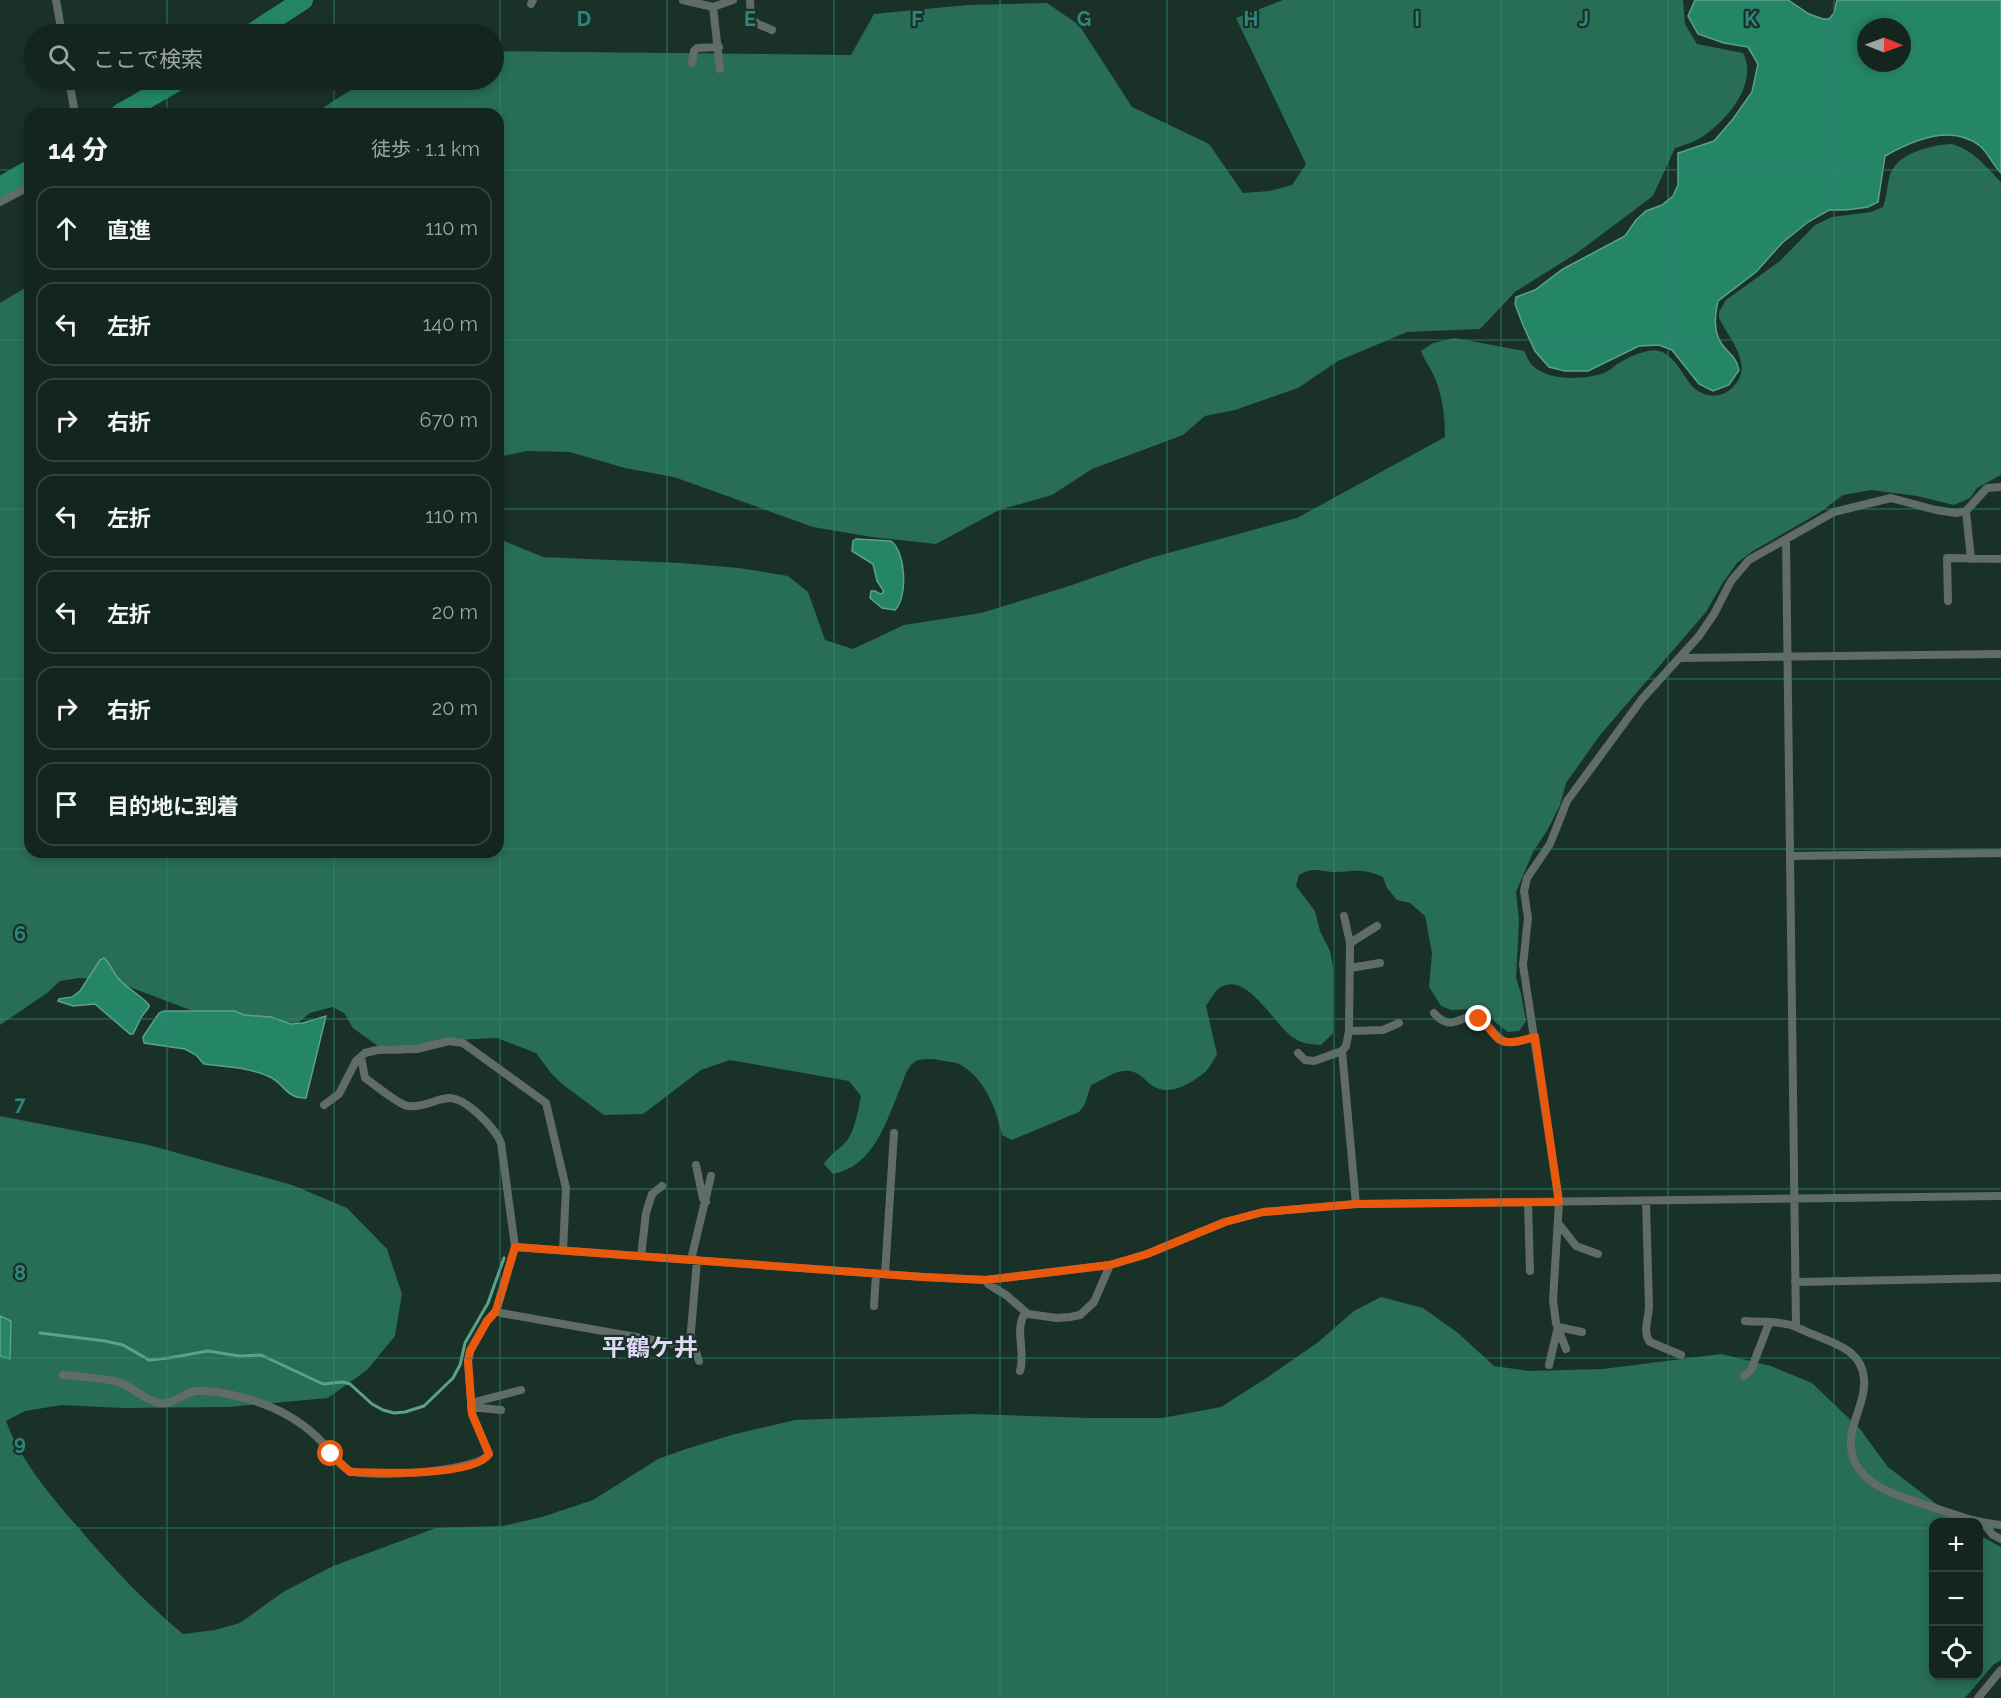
<!DOCTYPE html>
<html lang="ja">
<head>
<meta charset="utf-8">
<style>
	body { margin:0; font-family:Raleway,"Noto Sans JP",sans-serif; background:#1d2d27; color:#f1f3f6 }
	.controls { position:absolute; right:18px; bottom:18px; display:grid; overflow:hidden; border-radius:12px; box-shadow:0 3px 9px #0003 }
	.controls button { width:54px; height:54px; display:grid; place-items:center; padding:0; border:0; border-bottom:2px solid #33423c; background:#14251e; color:#f1f3f6; font:30px sans-serif }
	.compass { position:absolute; left:1857px; top:18px; width:54px; height:54px; border-radius:50%; background:#14251e; box-shadow:0 3px 9px #0003; rotate:91deg }
	.stop { position:absolute; width:18px; height:18px; margin:-14px; border:4px solid #ea580c; border-radius:50%; background:#fff }
	.stop.end { background:#ea580c; border-color:#fff; box-shadow:0 2px 6px #0008 }
	.list { margin:0; padding:0; list-style:none }
	h2 { display:flex; justify-content:space-between; align-items:center; height:78px; margin:0; padding:0 24px; font-size:26px }
	h2 small { font-size:20px; font-weight:400; color:#9da5a4 }
	.list li { display:grid; grid-template-columns:39px 1fr auto; gap:18px; align-items:center; box-sizing:border-box; height:84px; margin:0 12px 12px; padding:0 12px; border:2px solid #33423c; border-radius:18px }
	.list b { display:block; font-size:22px; white-space:nowrap }
	.list em { font-size:20px; font-style:normal; color:#9da5a4 }
	.icon { flex:none; width:33px; height:33px; fill:none; stroke:currentColor; stroke-width:2; stroke-linecap:round; stroke-linejoin:round }
	.map { position:relative; flex:none; width:2001px; height:1698px; overflow:hidden }
	.search { position:absolute; background:#14251e; box-shadow:0 3px 9px #0003; left:24px; top:24px; width:480px; height:66px; display:flex; align-items:center; gap:15px; box-sizing:border-box; padding:0 21px; border-radius:33px; color:#9da5a4; font-size:22px }
	.panel { position:absolute; background:#14251e; box-shadow:0 3px 9px #0003; left:24px; top:108px; width:480px; height:750px; border-radius:18px }
	.map>svg:first-child { display:block }
	.forest { fill:#286d56 }
	.water { fill:#258567; stroke:#5ba28b; stroke-width:1.5; fill-rule:evenodd }
	.lines { fill:none; stroke-linecap:round; stroke-linejoin:round }
	.stream { stroke:#5ba28b; stroke-width:3 }
	.river { stroke:#258567; stroke-width:20 }
	.street { stroke:#616c67; stroke-width:8 }
	.route { stroke:#ea580c; stroke-width:8 }
	.grid { fill:none; stroke:#2d877f; stroke-width:1.5; stroke-opacity:0.55 }
	.labels { text-anchor:middle; dominant-baseline:central; stroke-width:4.5; stroke-linejoin:round; paint-order:stroke }
	.quarter-label { font-size:24px; font-weight:bold; fill:#dfd8f5; stroke:#1a3128 }
	.grid-label { font-size:20px; text-anchor:middle; font-weight:bold; fill:#2d877f; stroke:#1a3128; stroke-width:4.5; stroke-linejoin:round; paint-order:stroke }
</style>
</head>
<body>
<div class="map">
<svg width="2001" height="1698" viewBox="0 0 2001 1698">
	<rect width="100%" height="100%" fill="#1a3128"/>
	<path class="forest" d="M1283 0H1683L1685 24 1697 44 1743 53C1759 84 1726 121 1702 137 1694 142 1685 145 1675 148L1653 196 1577 253 1515 292 1480 329 1407 332 1338 361 1298 388 1235 410 1205 416 1183 435 1092 469 1052 495 999 510 936 544 872 537 813 527 674 477 625 468 570 452 527 451 498 457V114H313L357 86 374 80H494V51L851 55 874 14 967 5 1047 3 1079 25 1132 107 1209 144 1243 193 1270 191 1292 185 1306 164 1236 18Z
		M1951 144C1973 149 1986 167 2001 182V475L1977 488 1970 498 1954 505 1917 496 1871 490 1843 495 1819 513 1753 551 1737 563 1722 584 1706 612 1600 735 1566 783 1560 805 1548 829 1533 852 1516 892 1519 921 1516 978 1521 994 1526 1021 1519 1031 1508 1032 1496 1023 1489 1014 1472 1009 1451 1010 1441 1006 1429 987 1432 953 1425 916 1410 903 1397 900 1387 888 1383 877C1362 868 1357 871 1336 872 1319 872 1315 866 1299 875L1296 886 1315 911 1320 931 1330 951 1333 966V1033L1321 1045C1310 1044 1303 1044 1294 1038 1275 1027 1248 971 1221 987 1215 990 1210 1000 1206 1006L1217 1054C1213 1061 1209 1069 1204 1073 1191 1083 1172 1095 1157 1088 1146 1084 1143 1073 1130 1071 1115 1069 1104 1080 1091 1085L1085 1104 1079 1112 1012 1140 1002 1135C997 1110 985 1079 961 1065 957 1062 949 1062 944 1061 936 1059 924 1058 916 1061 908 1065 905 1076 902 1084 887 1119 875 1166 833 1174L824 1164C830 1154 837 1151 845 1143 855 1132 858 1110 861 1096L849 1081 730 1060 701 1070 643 1114 604 1115 562 1084 550 1072 536 1053 497 1038 455 1040 430 1049 398 1054 382 1049 353 1028 344 1013 332 1007 310 1013 298 1023 229 1018 190 1010 114 981 79 978 60 981 47 993 0 1025V303L30 285V852H498V528L504 541 543 557 681 563 739 568 788 576 808 592 825 640 853 649 904 625 981 613 1066 587 1150 558 1297 518 1445 437C1445 418 1443 399 1436 381 1433 371 1425 362 1421 351L1433 343 1455 338 1524 351C1527 356 1529 363 1533 366 1549 381 1585 380 1604 373 1609 371 1614 366 1619 363 1628 357 1638 353 1648 351 1671 346 1680 372 1692 386 1703 398 1722 399 1733 387 1755 365 1729 339 1719 318V312L1726 300 1780 261 1815 225 1832 217 1871 212 1883 207C1887 196 1887 185 1890 175 1897 153 1931 145 1951 144Z
		M0 1116 149 1145 292 1185 347 1208 387 1249 402 1294 395 1336 367 1370 328 1398 228 1407 123 1408 62 1405 25 1411 6 1421C21 1461 49 1494 77 1526 110 1565 144 1602 183 1634L215 1630 240 1623 283 1592 333 1566 436 1528 502 1526 542 1517 593 1500 658 1459 686 1449 735 1434 795 1420 971 1414 1089 1418H1162L1221 1407 1268 1377 1317 1343 1354 1311 1381 1297 1423 1308 1458 1333 1494 1366 1529 1371 1603 1369 1721 1354 1771 1366 1812 1383 1860 1429 1888 1467 1960 1522H1934V1676H1978L1979 1535 2001 1547V1660L1993 1665 1965 1698H0V1356L10 1359 5 1317 0 1316Z"/>
	<path class="water" d="M1695 0H1788L1809 14 1823 19H1829L1834 13 1837 0H2001V173C1993 165 1988 153 1980 146 1952 123 1911 141 1885 156L1878 202 1868 207 1846 210H1829L1808 222 1782 243 1756 272 1718 301C1715 315 1713 330 1721 343 1729 355 1735 354 1739 370L1729 385 1713 391 1699 384 1672 350 1659 345 1639 346 1588 371H1565L1549 367 1535 351 1523 325 1515 304 1516 297 1535 290 1563 269 1625 236 1636 220 1646 211 1662 205 1673 196 1678 185V153L1714 141 1733 119 1752 92 1758 64 1748 47 1724 43 1698 34 1688 16ZM1866 27H1902V63H1866Z
		M856 539 891 541C906 552 908 597 895 610L882 608 870 598 871 591H875L880 594 883 593V590L877 581 873 564 852 551 853 541Z
		M104 958C110 963 113 972 118 978 127 989 140 994 149 1005V1007L142 1016 133 1034H130L95 1004 73 1006 58 1001 59 999 72 997 80 991 100 960Z
		M164 1011H235L244 1015 271 1017 291 1024 303 1023 326 1016 306 1098C286 1099 284 1083 270 1077 249 1067 226 1067 204 1064L196 1055 185 1049 144 1043 143 1037 159 1013Z
		M0 1316 11 1321 10 1359 0 1356Z"/>
	<g class="lines">
		<path class="stream" d="M40 1333 105 1341 123 1345 149 1360 169 1358 208 1351 239 1356 261 1355 323 1384 343 1382 350 1384 372 1404 383 1410 394 1413 405 1412 424 1406 453 1378 460 1365 465 1343 488 1303 504 1258"/>
		<path class="river" d="M251 34 303 0
			M120 114 179 80
			M0 187 30 170"/>
		<path class="street" d="M56 0 62 34
			M683 0 713 7 733 0
			M750 0 751 19 758 24 772 30
			M531 4 533 0
			M713 7 720 69
			M692 63 694 51 697 48 719 47
			M69 80 75 114
			M0 202 30 186
			M1966 511 1971 559
			M1786 540 1796 1327
			M1948 601 1947 558 2001 559
			M1681 658 2001 654
			M1791 856 2001 853
			M1350 943 1377 926
			M1350 968 1380 963
			M1434 1013C1454 1036 1461 1009 1481 1020 1491 1026 1496 1040 1507 1042 1515 1043 1527 1039 1535 1037
			M1349 1031 1383 1030 1399 1023
			M1342 1051 1356 1204
			M1298 1053 1305 1060 1314 1061 1342 1051 1346 1046 1349 1031 1350 943 1344 916
			M361 1057 365 1078C374 1084 399 1105 408 1106 425 1108 436 1098 450 1098 467 1099 495 1128 501 1143L515 1247
			M324 1105 339 1094 356 1061 365 1053 377 1050 417 1049 449 1041 463 1043 546 1103 566 1188 563 1251
			M696 1165 703 1199 706 1202
			M1646 1201 1649 1306C1649 1318 1642 1332 1650 1342L1681 1355
			M1528 1203 1530 1271
			M1558 1223 1576 1246 1598 1254
			M641 1256 646 1213 652 1194 662 1186
			M691 1260 711 1176
			M885 1274 894 1133
			M986 1280 988 1284 1006 1295 1028 1314 1057 1318 1070 1317 1080 1315 1094 1302 1110 1265
			M1795 1282 2001 1278
			M874 1306 876 1274
			M496 1311 501 1313 687 1346 690 1343 697 1260
			M1745 1321C1758 1322 1774 1321 1786 1324 1795 1325 1804 1331 1812 1334 1834 1343 1862 1350 1864 1379 1866 1402 1849 1424 1851 1447 1854 1487 1904 1497 1935 1508 1957 1515 1977 1523 2001 1525
			M690 1343 694 1346 699 1361
			M1566 1349 1556 1323 1553 1300 1559 1202 1523 965 1528 918 1524 891 1527 878 1550 844 1567 801 1642 699 1699 636 1714 614 1731 581 1749 560 1834 512 1891 498 1936 510 1956 513 1966 511 1987 488 2001 487
			M1549 1365 1558 1327 1582 1332
			M1020 1371C1026 1352 1014 1330 1025 1313
			M63 1375C81 1377 101 1377 118 1382 132 1386 143 1399 158 1403 172 1406 183 1393 196 1391 210 1390 228 1394 241 1397 269 1404 297 1418 317 1437 328 1447 335 1463 348 1470 366 1479 479 1472 489 1454L472 1414 468 1361 470 1351 487 1321 496 1311 515 1247 923 1277 986 1280 1110 1265 1147 1254 1225 1222 1263 1212 1356 1204 2001 1196
			M1744 1376 1751 1370 1769 1323
			M471 1403 521 1390
			M471 1407 501 1410
			M1984 1524 1993 1535 2001 1539
			M1978 1698 2001 1670"/>
	</g>
	<g class="lines">
		<path class="route" d="M331 1454 350 1472C377 1473 475 1477 489 1454L472 1414 468 1361 470 1351 487 1321 496 1311 515 1247 923 1277 986 1280 1110 1265 1147 1254 1225 1222 1263 1212 1356 1204 1559 1202 1535 1037C1526 1039 1509 1046 1500 1040 1493 1035 1488 1025 1479 1019"/>
	</g>
	<path class="grid" d="M167 0V34M334 0V34M500 0V1698M667 0V1698M834 0V1698M1000 0V1698M1167 0V1698M1334 0V1698M1501 0V1698M1668 0V1698M1834 0V1698M167 80V114M334 80V114M0 170H30M498 170H2001M0 340H30M498 340H2001M0 509H30M498 509H2001M0 679H30M498 679H2001M0 849H30M498 849H2001M167 852V1698M334 852V1698M0 1019H2001M0 1189H2001M0 1358H2001M0 1528H1934M1978 1528H2001"/>
	<g class="labels">
		<g class="quarter-label">
			<text x="650" y="1347">平鶴ケ井</text>
		</g>
	</g>
	<g class="grid-label">
		<text x="584" y="26">D</text>
		<text x="750" y="26">E</text>
		<text x="917" y="26">F</text>
		<text x="1084" y="26">G</text>
		<text x="1251" y="26">H</text>
		<text x="1417" y="26">I</text>
		<text x="1584" y="26">J</text>
		<text x="1751" y="26">K</text>
		<text x="20" y="941">6</text>
		<text x="20" y="1111">7</text>
		<text x="20" y="1280">8</text>
		<text x="20" y="1450">9</text>
	</g>
</svg>
<div class="controls">
<button>+</button>
<button>−</button>
<button><svg class="icon" aria-label="locate" viewBox="0 0 24 24"><circle cx="12" cy="12" r="6"/><path d="M12 2v4M12 18v4M2 12h4M18 12h4"/></svg></button>
</div>
<svg class="compass" viewBox="-18 -18 36 36"><path d="M0-13l5 13h-10z" fill="#e53935"/><path d="M0 13l5-13h-10z" fill="#9da5a4"/></svg>
<div class="stop" style="left:331px;top:1454px"></div>
<div class="stop end" style="left:1479px;top:1019px"></div>
<div class="search"><svg class="icon" aria-label="search" viewBox="0 0 24 24"><circle cx="10" cy="10" r="6"/><path d="M15 15l6 6"/></svg>ここで検索</div>
<section class="panel">
<h2>14 分<small>徒歩 · 1.1 km</small></h2>
<ul class="list">
<li><svg class="icon" aria-label="ahead" viewBox="0 0 24 24"><path d="M12 20V5M6 11l6-6 6 6"/></svg><div><b>直進</b></div><em>110 m</em></li>
<li><svg class="icon" aria-label="left" viewBox="0 0 24 24"><path d="M17 20v-9H6M10 6l-5 5 5 5"/></svg><div><b>左折</b></div><em>140 m</em></li>
<li><svg class="icon" aria-label="right" viewBox="0 0 24 24"><path d="M7 20v-9h11M14 6l5 5-5 5"/></svg><div><b>右折</b></div><em>670 m</em></li>
<li><svg class="icon" aria-label="left" viewBox="0 0 24 24"><path d="M17 20v-9H6M10 6l-5 5 5 5"/></svg><div><b>左折</b></div><em>110 m</em></li>
<li><svg class="icon" aria-label="left" viewBox="0 0 24 24"><path d="M17 20v-9H6M10 6l-5 5 5 5"/></svg><div><b>左折</b></div><em>20 m</em></li>
<li><svg class="icon" aria-label="right" viewBox="0 0 24 24"><path d="M7 20v-9h11M14 6l5 5-5 5"/></svg><div><b>右折</b></div><em>20 m</em></li>
<li><svg class="icon" aria-label="arrive" viewBox="0 0 24 24"><path d="M6 21V4h12l-3 4 3 4H6"/></svg><div><b>目的地に到着</b></div></li>
</ul>
</section>
</div>
</body>
</html>
